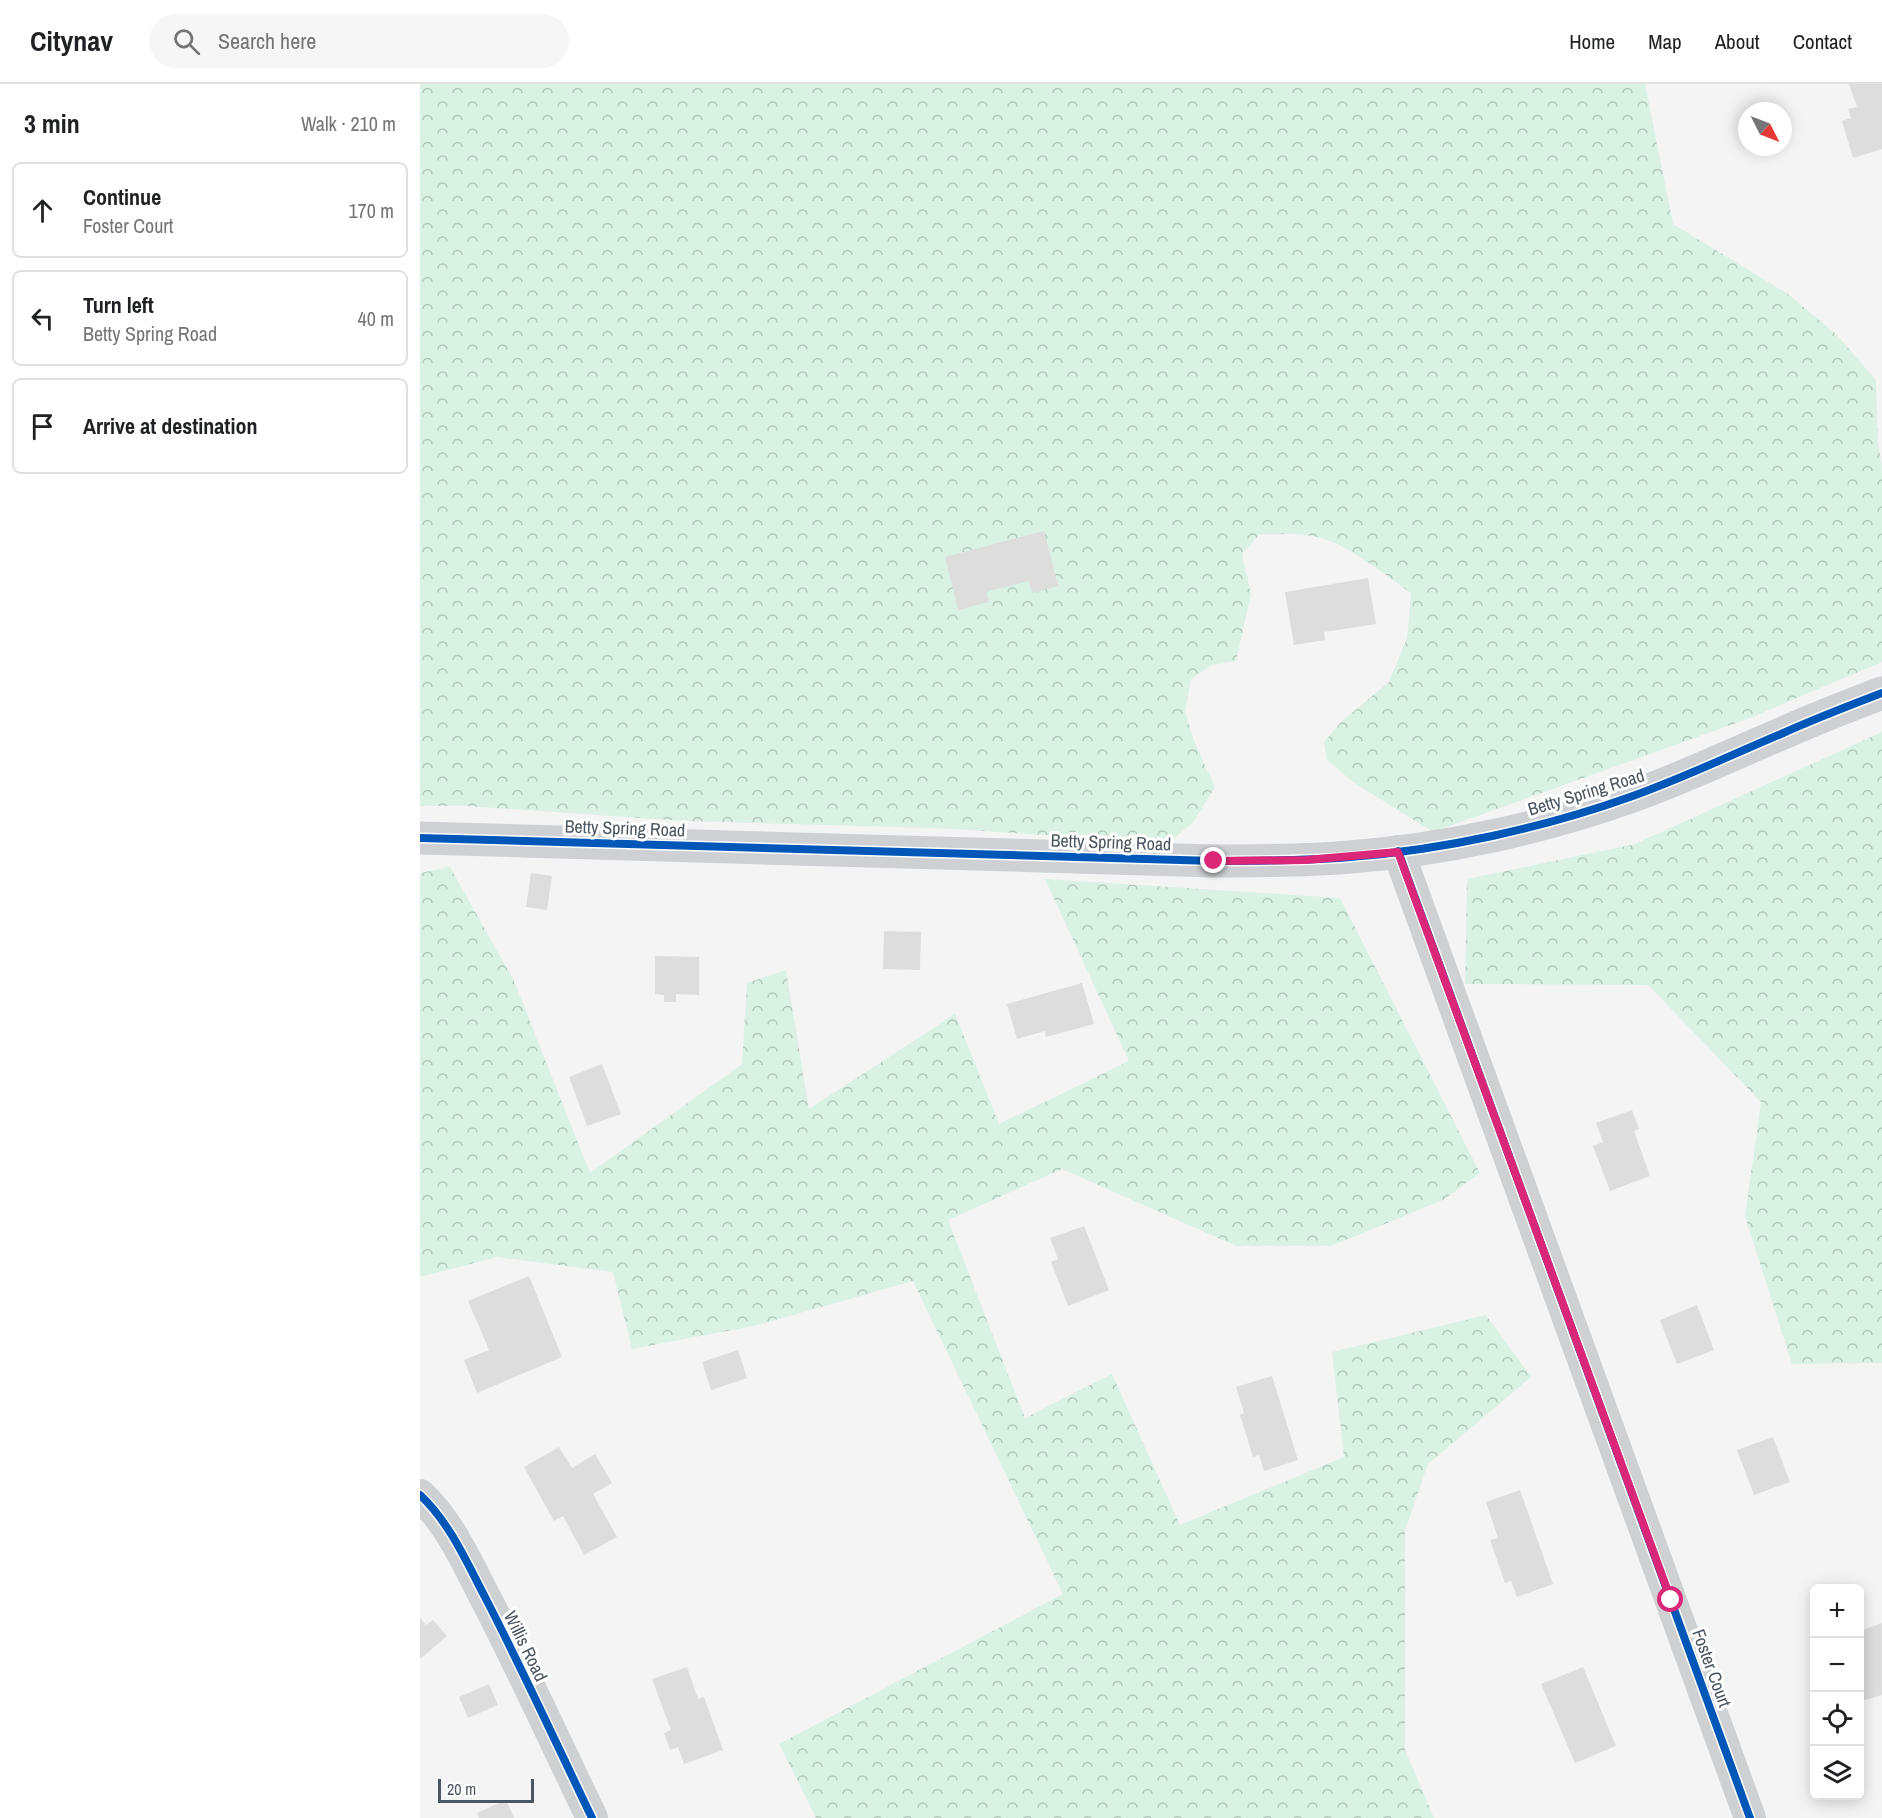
<!DOCTYPE html>
<html lang="en">
<head>
<meta charset="utf-8">
<style>
	body { margin:0; font-family:"Archivo Narrow",sans-serif; background:#f6f6f6; color:#202124 }
	.controls { position:absolute; right:18px; bottom:18px; display:grid; overflow:hidden; border-radius:9px; box-shadow:0 3px 15px #0003 }
	.controls button { width:54px; height:54px; display:grid; place-items:center; padding:0; border:0; border-bottom:2px solid #e0e0e0; background:#fff; color:#202124; font:30px sans-serif }
	.compass { position:absolute; left:1318px; top:18px; width:54px; height:54px; border-radius:50%; background:#fff; box-shadow:0 3px 15px #0003; rotate:132deg }
	.scale { position:absolute; left:18px; bottom:15px; width:96px; box-sizing:border-box; padding-left:6px; border:3px solid #4a5661; border-top:0; font-size:16px; line-height:21px; white-space:nowrap; color:#4a5661; -webkit-text-stroke:4px #fff; paint-order:stroke }
	.stop { position:absolute; width:18px; height:18px; margin:-14px; border:4px solid #db2777; border-radius:50%; background:#fff }
	.stop.end { background:#db2777; border-color:#fff; box-shadow:0 2px 6px #0008 }
	.list { margin:0; padding:0; list-style:none }
	h2 { display:flex; justify-content:space-between; align-items:center; height:78px; margin:0; padding:0 24px; font-size:26px }
	h2 small { font-size:20px; font-weight:400; color:#757577 }
	.list li { display:grid; grid-template-columns:39px 1fr auto; gap:18px; align-items:center; box-sizing:border-box; height:96px; margin:0 12px 12px; padding:0 12px; border:2px solid #e0e0e0; border-radius:9px }
	.list b { display:block; font-size:22px; white-space:nowrap }
	.list p { margin:0; font-size:20px; white-space:nowrap; color:#757577 }
	.list em { font-size:20px; font-style:normal; color:#757577 }
	.icon { flex:none; width:33px; height:33px; fill:none; stroke:currentColor; stroke-width:2; stroke-linecap:round; stroke-linejoin:round }
	.map { position:relative; flex:none; width:1462px; height:1734px; overflow:hidden }
	header { display:flex; align-items:center; gap:36px; box-sizing:border-box; height:84px; padding:0 30px; background:#fff; border-bottom:2px solid #e0e0e0 }
	header strong { font-size:28px }
	nav { display:flex; gap:33px; margin-inline-start:auto; font-size:21px }
	.search { width:420px; height:54px; background:#f6f6f6; display:flex; align-items:center; gap:15px; box-sizing:border-box; padding:0 21px; border-radius:33px; color:#757577; font-size:22px }
	main { display:flex }
	aside { flex:1; background:#fff }
	.map>svg:first-child { display:block }
	.forest { fill:url(#forest-crowns) }
	.building { fill:#ddddde }
	.lines { fill:none; stroke-linecap:round; stroke-linejoin:round }
	.street { stroke:#ced0d2; stroke-width:32 }
	.secondary { stroke:#ced0d4; stroke-width:33 }
	.cycleway-casing { stroke:#fff; stroke-width:11 }
	.cycleway { stroke:#0057b8; stroke-width:8 }
	.route { stroke:#db2777; stroke-width:8 }
	.labels { text-anchor:middle; dominant-baseline:central; stroke-width:6; stroke-linejoin:round; paint-order:stroke }
	.street-label { font-size:18px; fill:#4a5661; stroke:#fff }
</style>
</head>
<body>
<header>
<strong>Citynav</strong>
<div class="search"><svg class="icon" aria-label="search" viewBox="0 0 24 24"><circle cx="10" cy="10" r="6"/><path d="M15 15l6 6"/></svg>Search here</div>
<nav><a>Home</a><a>Map</a><a>About</a><a>Contact</a></nav>
</header>
<main>
<aside>
<h2>3 min<small>Walk · 210 m</small></h2>
<ul class="list">
<li><svg class="icon" aria-label="ahead" viewBox="0 0 24 24"><path d="M12 20V5M6 11l6-6 6 6"/></svg><div><b>Continue</b><p>Foster Court</p></div><em>170 m</em></li>
<li><svg class="icon" aria-label="left" viewBox="0 0 24 24"><path d="M17 20v-9H6M10 6l-5 5 5 5"/></svg><div><b>Turn left</b><p>Betty Spring Road</p></div><em>40 m</em></li>
<li><svg class="icon" aria-label="arrive" viewBox="0 0 24 24"><path d="M6 21V4h12l-3 4 3 4H6"/></svg><div><b>Arrive at destination</b></div></li>
</ul>
</aside>
<div class="map">
<svg width="1462" height="1734" viewBox="0 0 1462 1734">
	<defs>
		<pattern id="forest-crowns" width="20" height="18" patternUnits="userSpaceOnUse" patternTransform="scale(1.5)"><rect width="20" height="18" fill="#d9f2e3"/><path d="M2 6a3 3 0 1 1 6 0M12 15a3 3 0 1 1 6 0" fill="none" stroke="#b2c7bb"/></pattern>
	</defs>
	<rect width="100%" height="100%" fill="#f4f4f4"/>
	<path class="forest" d="M0 0H1225L1253 140 1368 210 1416 250 1456 296 1458 358 1462 383V578L1330 634 1013 748 933 698 907 676 904 658 921 638 969 598 987 554 991 509C965 491 933 464 904 455 883 448 860 450 839 451L822 470 831 510 816 577 792 581 771 595 765 628 774 657 795 703 774 737 749 759 514 744 264 737 47 722H0Z
		M1462 648V1279L1372 1280 1325 1132 1341 1018 1228 901 1045 900 1047 795 1215 760Z
		M30 783 94 897 170 1089 322 980 327 899 366 886 389 1025 535 930 579 1040 709 977 625 795 920 814 1060 1089 1023 1116 911 1162H816L642 1085 528 1136 605 1334 692 1290 760 1441 924 1373 912 1268 1066 1231 1111 1293 1008 1380 985 1447V1666L1014 1734H396L359 1660 643 1510 493 1197 338 1241 212 1265 193 1188 77 1173 0 1193V789Z"/>
	<path class="building" d="M1429 0H1462V65L1433 74 1422 37 1431 34 1428 25 1437 23Z
		M624 447 638 502 612 509 609 497 566 508 569 518 538 526 525 473Z
		M948 494 956 540 904 548 905 556 874 561 865 508Z
		M111 789 132 792 127 826 106 823Z
		M464 847 501 848 500 886 463 885Z
		M235 872 279 873V911L256 910V918H244V911L235 910Z
		M662 899 674 940 626 953 625 947 597 955 587 920Z
		M182 980 201 1030 167 1042 149 993Z
		M1212 1026 1219 1045 1214 1047 1230 1092 1190 1107 1173 1062 1183 1058 1176 1039Z
		M664 1142 689 1206 648 1222 631 1178 638 1175 630 1154Z
		M109 1192 142 1273 57 1309 44 1276 69 1266 48 1217Z
		M1277 1221 1294 1266 1257 1280 1240 1236Z
		M318 1266 327 1294 291 1306 282 1278Z
		M852 1292 878 1376 844 1387 839 1371 833 1373 820 1331 824 1329 816 1303Z
		M1353 1353 1370 1398 1334 1411 1317 1366Z
		M139 1363 152 1384 175 1370 192 1399 173 1410 197 1453 164 1471 143 1432 134 1437 104 1383Z
		M1100 1406 1133 1500 1097 1513 1091 1497 1085 1499 1070 1456 1078 1454 1066 1418Z
		M0 1534 6 1541 13 1536 27 1552 0 1575Z
		M1462 1539V1611L1442 1617 1440 1609V1547Z
		M267 1583 278 1615 284 1613 303 1666 264 1680 258 1663 250 1666 244 1649 251 1646 232 1595Z
		M1163 1583 1196 1662 1155 1679 1121 1600Z
		M69 1600 78 1621 48 1634 39 1613Z
		M86 1716 94 1734H59L57 1729Z"/>
	<g class="lines">
		<path class="street" d="M978 767 1330 1734
			M0 1411C30 1439 47 1479 66 1515 103 1587 137 1661 172 1734"/>
		<path class="secondary" d="M0 754 794 777C840 777 885 777 930 773 1023 766 1123 744 1210 713 1261 695 1311 671 1361 650 1394 635 1428 622 1462 609"/>
		<g class="cycleway-casing">
			<path id="cycleway" d="M0 754 794 777C840 777 885 777 930 773 1023 766 1123 744 1210 713 1261 695 1311 671 1361 650 1394 635 1428 622 1462 609
				M978 767 1330 1734
				M0 1411C30 1439 47 1479 66 1515 103 1587 137 1661 172 1734"/>
		</g>
		<use href="#cycleway" class="cycleway"/>
	</g>
	<g class="lines">
		<path class="route" d="M794 777 886 776 978 768 1251 1516"/>
	</g>
	<g class="labels">
		<g class="street-label">
			<text transform="translate(1166 708) rotate(-17)">Betty Spring Road</text>
			<text transform="translate(205 744) rotate(2)">Betty Spring Road</text>
			<text transform="translate(691 758) rotate(2)">Betty Spring Road</text>
			<text transform="translate(106 1562) rotate(64)">Willis Road</text>
			<text transform="translate(1292 1584) rotate(70)">Foster Court</text>
		</g>
	</g>
</svg>
<div class="controls">
<button>+</button>
<button>−</button>
<button><svg class="icon" aria-label="locate" viewBox="0 0 24 24"><circle cx="12" cy="12" r="6"/><path d="M12 2v4M12 18v4M2 12h4M18 12h4"/></svg></button>
<button><svg class="icon" aria-label="layers" viewBox="0 0 24 24"><path d="M12 4l9 5-9 5-9-5zM3 14l9 5 9-5"/></svg></button>
</div>
<svg class="compass" viewBox="-18 -18 36 36"><path d="M0-13l5 13h-10z" fill="#e53935"/><path d="M0 13l5-13h-10z" fill="#757577"/></svg>
<div class="scale">20 m</div>
<div class="stop" style="left:1251px;top:1516px"></div>
<div class="stop end" style="left:794px;top:777px"></div>
</div>
</main>
</body>
</html>
